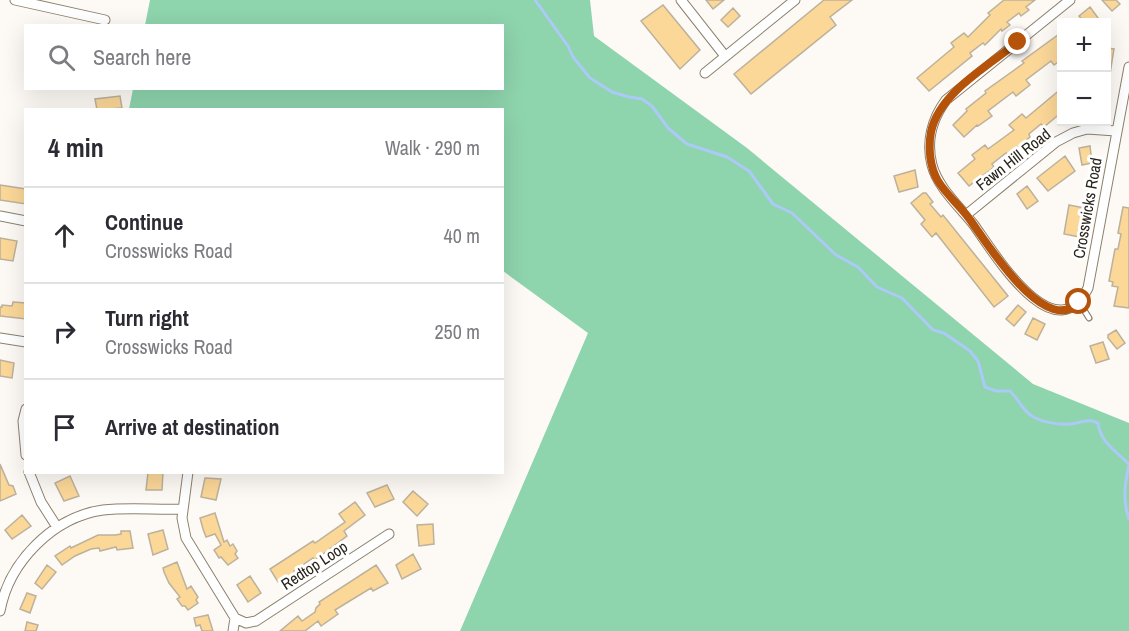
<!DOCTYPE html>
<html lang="en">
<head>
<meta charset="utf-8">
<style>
	body { margin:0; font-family:"Archivo Narrow",sans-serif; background:#f2f2f3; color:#2b2b33 }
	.controls { position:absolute; right:18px; top:18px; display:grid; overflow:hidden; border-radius:0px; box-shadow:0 6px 24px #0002 }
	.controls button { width:54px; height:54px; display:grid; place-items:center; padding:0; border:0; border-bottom:2px solid #e1e1e2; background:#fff; color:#2b2b33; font:30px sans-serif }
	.stop { position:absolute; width:18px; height:18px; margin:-14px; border:4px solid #b45309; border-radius:50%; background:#fff }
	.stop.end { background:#b45309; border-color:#fff; box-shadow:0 2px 6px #0008 }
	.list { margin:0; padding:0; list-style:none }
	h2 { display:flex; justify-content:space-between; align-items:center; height:78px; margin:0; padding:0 24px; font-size:26px }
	h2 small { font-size:20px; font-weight:400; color:#7c7c81 }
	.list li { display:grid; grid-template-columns:39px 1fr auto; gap:18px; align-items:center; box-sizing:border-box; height:96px; padding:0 24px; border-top:2px solid #e1e1e2 }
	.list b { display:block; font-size:22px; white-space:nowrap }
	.list p { margin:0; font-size:20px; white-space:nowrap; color:#7c7c81 }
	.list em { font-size:20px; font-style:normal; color:#7c7c81 }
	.icon { flex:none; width:33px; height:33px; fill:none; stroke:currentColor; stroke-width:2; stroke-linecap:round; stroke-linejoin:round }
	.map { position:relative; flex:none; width:1129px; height:631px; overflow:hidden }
	.search { position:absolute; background:#fff; box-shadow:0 6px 24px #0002; left:24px; top:24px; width:480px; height:66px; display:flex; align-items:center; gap:15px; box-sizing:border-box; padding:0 21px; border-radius:0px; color:#7c7c81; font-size:22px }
	.panel { position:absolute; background:#fff; box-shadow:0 6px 24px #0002; left:24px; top:108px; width:480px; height:366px; border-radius:0px }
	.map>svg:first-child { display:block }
	.forest { fill:#8ed4ad }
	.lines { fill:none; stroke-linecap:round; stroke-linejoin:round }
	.stream { stroke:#accaf7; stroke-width:3 }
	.building { fill:#fbd798; stroke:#bdb19b; stroke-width:1.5 }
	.service-casing { stroke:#8c806c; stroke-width:7 }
	.minor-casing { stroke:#8c806c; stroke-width:11 }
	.service { stroke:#fff; stroke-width:4.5 }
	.minor { stroke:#fff; stroke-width:9 }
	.route { stroke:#b45309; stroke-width:8 }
	.labels { text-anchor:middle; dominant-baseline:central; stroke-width:6; stroke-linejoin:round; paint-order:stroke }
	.street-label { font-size:16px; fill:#29241c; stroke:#fff }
</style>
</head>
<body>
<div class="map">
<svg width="1129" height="631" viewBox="0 0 1129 631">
	<rect width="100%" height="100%" fill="#fdfaf6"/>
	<path class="forest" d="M150 0H590L594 36 747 148 1033 384 1129 423V631H460L588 333 503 271 502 110 129 109 133 89 502 88V26L145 25Z"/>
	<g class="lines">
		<path class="stream" d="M535 0 568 46 573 57 590 78 612 92 629 97 642 99 652 106 668 128 687 144 727 157 749 171 773 204 792 213 836 255 858 267 877 287 902 298 933 330 944 333 970 351 978 361 985 387 996 391H1010C1019 399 1021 409 1032 416 1041 422 1058 425 1070 424 1080 423 1089 418 1098 423 1100 442 1116 451 1129 464 1125 484 1122 499 1129 519"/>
	</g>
	<path class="building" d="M706 0H724L713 9Z
		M824 0H852L830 17 836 25 751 94 734 74Z
		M1004 0H1035L1026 7 1029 10 1021 16 1019 13 1007 22 1010 25 1002 31 1001 29 985 45 983 43 970 53 972 56 929 91 917 78 954 47 951 43 964 33 968 37 990 15 988 13Z
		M1102 0H1116L1120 4 1112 11Z
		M663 5 700 50 680 69 641 21Z
		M1090 7 1101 22H1084L1079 16Z
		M733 8 740 16 728 27 721 20Z
		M1062 32V59L1054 65 1051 61 1026 80 1030 85 1016 96 1013 92 988 111 992 116 978 126 977 125 964 137 953 125 967 111 966 109 986 93 985 91 1024 63 1022 61Z
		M1107 48 1114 49 1110 74 1107 73Z
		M1062 88V112L1044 127 1041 124 1029 134 1030 137 1008 155 1006 153 992 164 994 167 969 186 958 173 975 159 972 155 985 145 988 149 1014 130 1009 125 1022 114 1026 118Z
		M120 96 122 108 97 110 95 99Z
		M1090 146 1092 163 1082 165 1079 148Z
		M1065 156 1075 171 1048 191 1037 178Z
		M915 170 918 187 899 192 894 176Z
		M0 185 26 189V204L0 200Z
		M1027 186 1038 201 1027 209 1017 194Z
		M923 193H926L933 202 930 204 941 217 943 215 1008 296 994 307 936 233 932 237 921 224 925 220 911 203Z
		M1069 205 1085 208 1080 237 1064 234Z
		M1123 207 1129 208V308L1114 306 1118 287 1112 286 1113 282 1109 281 1115 249H1118L1121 234 1118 233Z
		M0 238 17 241 13 261 0 259Z
		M13 302 26 303V319L0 316V307H2V305L12 306Z
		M1018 305 1026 312 1014 326 1006 319Z
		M1033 318 1045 324 1037 340 1025 334Z
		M1116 330 1125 343 1117 349 1108 338V335Z
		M1103 342 1109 359 1096 363 1090 346Z
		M0 360 14 363 12 378 0 376Z
		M0 464 9 485 13 486 16 494 0 501Z
		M148 472H163L162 490H146Z
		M70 476 79 496 64 501 55 483Z
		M205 478 221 479 216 500 201 497Z
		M387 485 394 499 375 507 367 493Z
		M413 491 428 504 417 516 403 502Z
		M355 502 365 515 344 531 347 536 315 560 313 558 294 571 295 573 278 582 270 569 313 541 315 543 345 522 339 514Z
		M215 513 224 542 227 540 230 546 233 544 237 551 235 554 238 558 228 565 221 557 219 558 214 550 221 545 215 534 206 537 203 529 200 518Z
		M22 515 31 526 12 539 5 530Z
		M433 524 434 544 419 546 417 525Z
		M163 530 168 549 153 555 148 534Z
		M121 531H130L133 548 117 550 116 547 100 551 99 548 91 549 75 556 62 565 55 556 70 546 71 548 98 535H115L121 534Z
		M413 554 421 569 402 579 396 565Z
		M177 562 187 589 191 586 198 597 196 600 198 603 188 610 185 606H182L177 599 180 597 169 583 164 572 163 568Z
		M47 565 56 572 42 589 35 583Z
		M376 565 388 583 373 591 371 588 348 602 335 610 338 614 321 626 318 621 305 631H280L298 616 302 621 315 612 316 608 320 604 319 602Z
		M250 576 261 593 248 602 237 585Z
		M27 593 36 596 30 613 20 609Z
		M208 615 213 631H202L200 625 196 626 194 618Z
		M27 622 38 625 36 631H25Z"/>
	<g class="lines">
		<g class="service-casing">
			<path id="service" d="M1079 302 1089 318"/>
		</g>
		<g class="minor-casing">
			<path id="minor" d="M15 0 105 20
				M681 0 725 56
				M1070 0 946 100C932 119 926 142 932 165 938 188 960 207 974 225 994 253 1055 354 1088 288L1129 67
				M705 73 795 0
				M966 215 1056 142 1073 133 1087 129 1116 131
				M0 216 26 221
				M0 338 26 342
				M26 409 23 421 26 455
				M29 472 41 502 57 527
				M188 472 182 518 186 538 235 618 246 623 256 621 389 534
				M0 611C9 562 53 517 103 510 129 507 157 510 182 509
				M233 631 235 618"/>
		</g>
		<use href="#service" class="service"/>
		<use href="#minor" class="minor"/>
	</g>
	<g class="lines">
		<path class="route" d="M1018 42C988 66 939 93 931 132 928 148 930 168 938 181 946 194 959 205 968 217 984 238 1045 340 1079 302"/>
	</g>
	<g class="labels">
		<g class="street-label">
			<text transform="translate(1013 159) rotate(-38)">Fawn Hill Road</text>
			<text transform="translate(1087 208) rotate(-80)">Crosswicks Road</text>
			<text transform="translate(314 565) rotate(-33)">Redtop Loop</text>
		</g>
	</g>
</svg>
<div class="controls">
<button>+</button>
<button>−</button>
</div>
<div class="stop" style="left:1079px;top:302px"></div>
<div class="stop end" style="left:1018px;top:42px"></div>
<div class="search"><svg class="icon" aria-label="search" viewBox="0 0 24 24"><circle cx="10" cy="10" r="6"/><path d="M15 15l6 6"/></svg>Search here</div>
<section class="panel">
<h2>4 min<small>Walk · 290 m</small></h2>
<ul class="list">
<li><svg class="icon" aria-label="ahead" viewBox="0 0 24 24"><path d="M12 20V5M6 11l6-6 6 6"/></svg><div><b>Continue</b><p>Crosswicks Road</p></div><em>40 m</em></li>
<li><svg class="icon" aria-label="right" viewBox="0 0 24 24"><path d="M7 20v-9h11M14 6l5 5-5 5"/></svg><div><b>Turn right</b><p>Crosswicks Road</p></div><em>250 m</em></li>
<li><svg class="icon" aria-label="arrive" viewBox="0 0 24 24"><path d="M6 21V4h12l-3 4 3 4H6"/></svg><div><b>Arrive at destination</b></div></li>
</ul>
</section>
</div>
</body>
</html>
